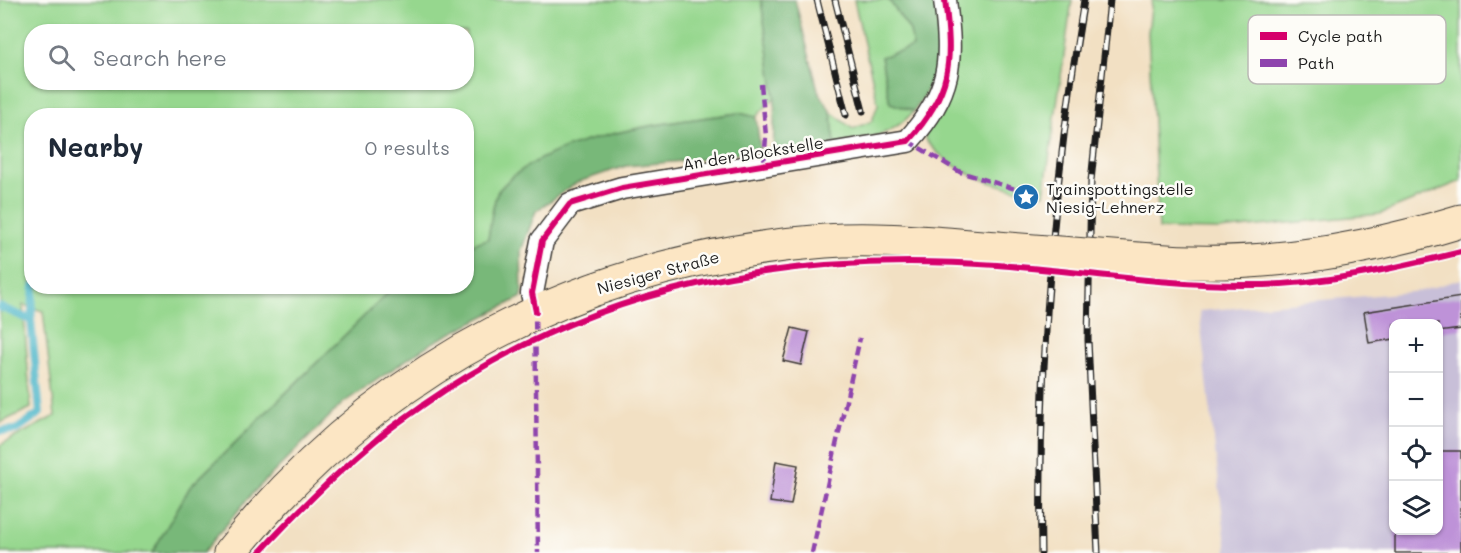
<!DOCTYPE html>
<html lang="en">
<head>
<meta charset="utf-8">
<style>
	body { margin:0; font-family:Mali,sans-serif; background:#f6f6f7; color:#1f2937 }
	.controls { position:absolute; right:18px; bottom:18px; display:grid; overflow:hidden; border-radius:12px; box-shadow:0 2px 4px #0004 }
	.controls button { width:54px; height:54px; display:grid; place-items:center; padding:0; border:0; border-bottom:2px solid #e0e1e3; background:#fff; color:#1f2937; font:30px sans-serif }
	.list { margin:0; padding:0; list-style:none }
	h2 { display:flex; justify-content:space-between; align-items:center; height:78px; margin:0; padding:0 24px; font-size:26px }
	h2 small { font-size:20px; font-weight:400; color:#747a83 }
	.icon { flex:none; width:33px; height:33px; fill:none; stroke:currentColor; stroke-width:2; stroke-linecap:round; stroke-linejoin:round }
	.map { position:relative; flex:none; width:1461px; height:553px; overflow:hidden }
	.search { position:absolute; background:#fff; box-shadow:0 2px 4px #0004; left:24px; top:24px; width:450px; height:66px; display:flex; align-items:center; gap:15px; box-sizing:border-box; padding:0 21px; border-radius:24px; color:#747a83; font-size:22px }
	.panel { position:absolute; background:#fff; box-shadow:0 2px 4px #0004; left:24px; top:108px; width:450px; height:186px; border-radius:24px }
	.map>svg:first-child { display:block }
	.industrial { fill:#c8bfd8; fill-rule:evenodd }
	.green { fill:#96d78e; stroke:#597a55; stroke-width:1.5; fill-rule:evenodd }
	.forest { fill:#78b879; stroke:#4a6a4a; stroke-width:1.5 }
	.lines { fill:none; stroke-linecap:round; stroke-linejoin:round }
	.stream { stroke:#4cb6c9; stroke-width:8 }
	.building { fill:#be92d8 }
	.minor-casing { stroke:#3c3935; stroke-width:25 }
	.secondary-casing { stroke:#3c3935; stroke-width:35 }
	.minor { stroke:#fff; stroke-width:22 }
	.secondary { stroke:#fce6c4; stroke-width:33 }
	.rail-casing { stroke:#1c1c1c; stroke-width:7 }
	.rail { stroke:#fdfcf7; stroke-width:4.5; stroke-dasharray:14; stroke-linecap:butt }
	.secondary-bridge-casing { stroke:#3c3935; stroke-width:35; stroke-linecap:butt }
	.secondary-bridge { stroke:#fce6c4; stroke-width:33 }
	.quiet { stroke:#8e44ad; stroke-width:4.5; stroke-dasharray:9 4.5; stroke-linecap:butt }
	.cycleway-casing { stroke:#fdfcf7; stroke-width:10 }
	.cycleway { stroke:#d6006c; stroke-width:6 }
	.labels { text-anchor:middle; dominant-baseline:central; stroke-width:5; stroke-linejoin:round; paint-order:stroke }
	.street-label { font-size:16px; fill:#1c1c1c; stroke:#fdfcf7 }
	.poi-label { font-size:16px; fill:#1c1c1c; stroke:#fdfcf7; text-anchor:start }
	.key { fill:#fdfcf7; stroke:#bab9b5; stroke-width:1.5 }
	.key-label { font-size:16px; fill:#1c1c1c }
</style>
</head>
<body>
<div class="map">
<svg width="1461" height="553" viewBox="0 0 1461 553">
	<rect width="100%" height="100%" fill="#fdfcf7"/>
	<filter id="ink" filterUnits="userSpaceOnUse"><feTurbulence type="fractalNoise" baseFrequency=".0167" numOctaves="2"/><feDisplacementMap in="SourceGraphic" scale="12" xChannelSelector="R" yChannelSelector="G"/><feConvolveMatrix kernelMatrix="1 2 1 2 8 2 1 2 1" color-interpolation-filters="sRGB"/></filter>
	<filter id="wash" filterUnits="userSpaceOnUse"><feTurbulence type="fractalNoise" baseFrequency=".008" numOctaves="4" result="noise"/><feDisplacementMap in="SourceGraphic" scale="24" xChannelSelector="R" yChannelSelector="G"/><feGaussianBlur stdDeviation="1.35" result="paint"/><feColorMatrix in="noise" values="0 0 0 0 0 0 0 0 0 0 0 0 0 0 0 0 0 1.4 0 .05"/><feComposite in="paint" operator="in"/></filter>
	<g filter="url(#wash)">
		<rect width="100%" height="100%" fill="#f2e0c3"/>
		<path class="industrial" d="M1461 279V553H1227L1199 311 1421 291ZM1394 324H1438V530H1394Z"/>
		<path class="green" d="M0 0H761L775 97 756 117 739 113C672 122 544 135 499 190 493 198 490 228 488 239L467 246 466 116H32V286L394 287 190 487 152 553H0V445L55 416 43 311 23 305 31 408 0 423ZM32 32H466V82H32Z
			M854 0H889L910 31 913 47 881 57 890 103 914 111C890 138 869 137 835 144L831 112 853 129 872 121 878 104Z
			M952 0H1072L1044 194C1000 188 954 176 925 139Z
			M1152 0H1461V181L1380 214 1219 230 1159 229 1148 33Z"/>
		<path class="forest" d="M761 0H795L818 90 831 112 835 144 773 156 775 97Z
			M889 0H935C941 48 944 70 914 111L890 103 881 57 913 47 910 31Z
			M739 113 756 117 760 149 705 159 626 166 578 182 536 211 521 251 522 297 430 344 343 403 252 494 203 553H152L190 487 394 287 466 286 467 246 488 239C490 228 493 198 499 190 545 135 672 122 739 113Z"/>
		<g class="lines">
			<path class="stream" d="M45 116V110
				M0 307 31 320 40 413 16 430 0 431
				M31 320 34 286"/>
		</g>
		<g id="blocks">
			<path class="building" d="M1461 297V329L1438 332V324H1394V339L1369 343 1364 312Z
				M792 328 809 332 801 365 783 361Z
				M1438 451H1461V553H1395V530H1438Z
				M776 461 798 465 791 505 770 502Z"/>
		</g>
	</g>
	<g filter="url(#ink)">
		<use href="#blocks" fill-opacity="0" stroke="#3c3935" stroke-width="1.5"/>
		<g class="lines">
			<g class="minor-casing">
				<path id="minor" d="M536 312 532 293 542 241 570 204 622 188 908 141C952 92 953 63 945 0"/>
			</g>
			<g class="secondary-casing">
				<path id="secondary" d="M1151 260C1257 269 1360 252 1461 221
					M230 553C379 365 587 259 825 241 882 237 940 244 997 248"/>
			</g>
			<use href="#minor" class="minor"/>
			<use href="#secondary" class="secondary"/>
			<g class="rail-casing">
				<path id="rail" d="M817 0 846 115
					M835 0 863 111
					M1041 553C1038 369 1053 182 1084 0
					M1098 553 1088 340 1091 181 1110 0"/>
			</g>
			<use href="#rail" class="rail"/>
			<g class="secondary-bridge-casing">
				<path id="secondary-bridge" d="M997 248 1151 260"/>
			</g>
			<use href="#secondary-bridge" class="secondary-bridge"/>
			<path class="quiet" d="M761 84 766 136 764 165
				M908 141 960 172 1022 191
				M535 307 538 553
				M812 553 860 338"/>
			<g class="cycleway-casing">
				<path id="cycleway" d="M536 312 532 293 542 241 570 204 622 188 908 141C952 92 953 63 945 0
					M259 553C296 513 334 475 376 440 390 427 407 417 423 405 597 283 788 251 997 265 1081 271 1165 286 1250 285 1322 285 1391 269 1461 252"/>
			</g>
			<use href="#cycleway" class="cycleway"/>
		</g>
	</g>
	<defs>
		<g id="sight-disc" transform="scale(1.35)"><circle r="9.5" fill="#1f6fb2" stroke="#fdfcf7"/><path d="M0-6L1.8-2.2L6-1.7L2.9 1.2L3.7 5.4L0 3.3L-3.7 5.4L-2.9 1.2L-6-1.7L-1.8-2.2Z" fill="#fff"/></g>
	</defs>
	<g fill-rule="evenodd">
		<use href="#sight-disc" x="1026" y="197"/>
	</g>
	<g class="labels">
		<g class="street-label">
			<text transform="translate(753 153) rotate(-9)">An der Blockstelle</text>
			<text transform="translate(658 272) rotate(-15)">Niesiger Straße</text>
		</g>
		<g class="poi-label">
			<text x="1046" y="188">Trainspottingstelle<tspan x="1046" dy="18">Niesig-Lehnerz</tspan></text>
		</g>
	</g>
	<rect x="1248" y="15" width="198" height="69" rx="9" class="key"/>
	<rect x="1260" y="32" width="27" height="8" fill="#d6006c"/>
	<rect x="1260" y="59" width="27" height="8" fill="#8e44ad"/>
	<g class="key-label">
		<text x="1298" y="42">Cycle path</text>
		<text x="1298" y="69">Path</text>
	</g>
</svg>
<div class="controls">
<button>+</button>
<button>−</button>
<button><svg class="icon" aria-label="locate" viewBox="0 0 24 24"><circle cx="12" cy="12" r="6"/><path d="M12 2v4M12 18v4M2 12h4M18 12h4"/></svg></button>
<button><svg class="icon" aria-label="layers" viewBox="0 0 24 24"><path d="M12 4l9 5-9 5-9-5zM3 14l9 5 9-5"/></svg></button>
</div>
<div class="search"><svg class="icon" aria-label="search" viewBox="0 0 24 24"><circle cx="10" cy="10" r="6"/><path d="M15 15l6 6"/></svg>Search here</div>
<section class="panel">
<h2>Nearby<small>0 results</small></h2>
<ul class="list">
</ul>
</section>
</div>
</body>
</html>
